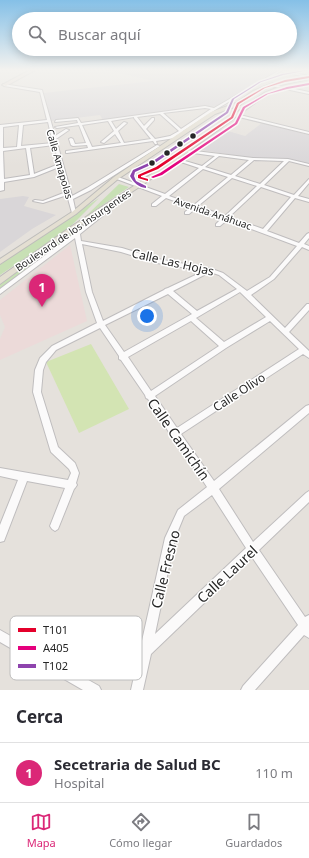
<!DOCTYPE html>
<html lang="es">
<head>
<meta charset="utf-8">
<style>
	body { margin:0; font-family:"Noto Sans",sans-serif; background:#f7f7f7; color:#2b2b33 }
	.you { position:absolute; left:147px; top:316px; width:14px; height:14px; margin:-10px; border:3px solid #fff; border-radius:50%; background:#1a73e8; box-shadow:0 0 0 6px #1a73e833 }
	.badge { display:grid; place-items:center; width:26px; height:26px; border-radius:50%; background:#db2777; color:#fff; font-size:13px; font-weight:700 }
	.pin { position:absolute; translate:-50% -33px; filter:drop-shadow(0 1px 2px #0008) }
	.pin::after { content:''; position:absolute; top:21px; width:14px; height:12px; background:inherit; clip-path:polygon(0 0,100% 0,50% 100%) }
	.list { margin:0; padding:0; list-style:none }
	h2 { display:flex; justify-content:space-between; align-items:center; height:52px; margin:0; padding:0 16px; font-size:17px }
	h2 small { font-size:13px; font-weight:400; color:#7c7c81 }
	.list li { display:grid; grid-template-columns:26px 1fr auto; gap:12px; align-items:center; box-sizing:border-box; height:60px; padding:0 16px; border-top:1px solid #e1e1e2 }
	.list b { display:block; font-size:15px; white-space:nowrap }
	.list p { margin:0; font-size:13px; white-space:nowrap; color:#7c7c81 }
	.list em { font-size:13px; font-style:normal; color:#7c7c81 }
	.icon { flex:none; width:22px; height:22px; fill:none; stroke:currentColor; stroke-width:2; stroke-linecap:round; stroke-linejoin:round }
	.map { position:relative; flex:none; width:309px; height:690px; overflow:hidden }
	.search { position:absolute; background:#fff; box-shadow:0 2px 10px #0003; left:12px; right:12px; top:12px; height:44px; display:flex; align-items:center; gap:10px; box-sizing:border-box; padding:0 14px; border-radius:22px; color:#7c7c81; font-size:15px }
	.sheet { height:112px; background:#fff }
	nav { display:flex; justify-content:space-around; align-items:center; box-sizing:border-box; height:56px; border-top:1px solid #e1e1e2; background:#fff; font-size:11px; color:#7c7c81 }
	nav a { display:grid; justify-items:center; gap:2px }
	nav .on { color:#db2777 }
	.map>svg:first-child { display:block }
	.industrial { fill:#d9d6d8 }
	.medical { fill:#ecdad9 }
	.green { fill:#c8e0b5 }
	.pitch { fill:#d3e4b3 }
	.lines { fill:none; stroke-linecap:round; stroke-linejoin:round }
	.minor-casing { stroke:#bfbdbe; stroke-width:2 }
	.major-casing { stroke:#bebdbb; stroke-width:2 }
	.highway-casing { stroke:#bebdbb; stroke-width:2 }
	.minor { fill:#fbfafa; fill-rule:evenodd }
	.major { fill:#e4dfd2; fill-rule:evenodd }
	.highway { fill:#e7dad2; fill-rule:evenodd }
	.bus-1-casing { stroke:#fff; stroke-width:3 }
	.bus-2-casing { stroke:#fff; stroke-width:3 }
	.bus-3-casing { stroke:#fff; stroke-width:3 }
	.bus-1 { fill:#e4002b; fill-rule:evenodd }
	.bus-2 { fill:#e5007d; fill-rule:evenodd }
	.bus-3 { fill:#8e44ad; fill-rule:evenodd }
	.bus-dot { fill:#272727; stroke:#fff; stroke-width:1.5 }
	.labels { text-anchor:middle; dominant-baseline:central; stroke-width:3; stroke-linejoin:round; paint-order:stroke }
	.far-street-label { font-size:10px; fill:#272727; stroke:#fff }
	.street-label { font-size:12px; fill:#272727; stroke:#fff }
	.near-street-label { font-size:14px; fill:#272727; stroke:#fff }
	.key { fill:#fff; stroke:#bebebe; stroke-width:1 }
	.key-label { font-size:11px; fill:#272727 }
</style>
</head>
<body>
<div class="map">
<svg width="309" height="690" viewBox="0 0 309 690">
	<rect width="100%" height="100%" fill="#e5e1dc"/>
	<path class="industrial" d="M107 70H281L216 106 103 120 100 115 51 121 44 93 153 81Z
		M262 123 309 135V164L291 159 247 157 194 149 221 129 245 136Z
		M23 196 29 197 24 206 56 215 32 229 0 252V199Z"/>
	<path class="medical" d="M70 245 87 321 0 360V339L5 327 0 315V300Z"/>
	<path class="green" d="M119 184 129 187 85 217Z
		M99 198 68 229 0 275V264Z
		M102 212 85 227 0 289V283Z"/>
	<path class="pitch" d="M91 344 129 409 79 433 46 362Z"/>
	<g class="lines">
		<g class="minor-casing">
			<path id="minor" d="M280 70 309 76V78L281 71 215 110 183 131 184 134 181 133 176 136 177 137 175 138 156 141 157 144H155L153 141 67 153H66V151L88 148 87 145 73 146 71 145 69 139 71 138 73 139 75 144 86 143 79 125 57 128 55 127 78 123 77 120 55 122 56 120 78 118 81 123 205 106 214 108ZM205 108 211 109 181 129 163 113ZM160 114 179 131 170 136 155 139 146 129 154 120V118H152L144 126 137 117ZM134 117V118L151 139 124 143 118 131 127 123 124 122 116 129 111 121ZM108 121 114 131 101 142 104 143 115 134 121 143 92 147 82 125Z
				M3 84 42 90 55 136 66 129 69 130 56 139 72 196 87 188 157 145 160 146 91 190 73 199 76 213V214L72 213 67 195 43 203 33 201 35 200 43 201 66 192 59 167 34 177 4 182V190L0 191V125L47 120 40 92 4 86ZM48 122 53 143 21 146 23 125ZM19 125 17 147 3 148V127ZM54 145 59 164 34 174 30 148ZM26 148 30 175 4 179 3 151Z
				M272 84 309 92V94L271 86Z
				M236 114 309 132V134L235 116Z
				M187 150 253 158 288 159 309 164V166L289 161 264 185 294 195 309 179V183L298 196 309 199V202L295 198 267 231 299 243 307 234 309 233V238L304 244 309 246V250L302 247 274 279 251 295 285 328 307 304H309V310L289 332 309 351V358L303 354 181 434 214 481 306 406 309 405V413L219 489 253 542 306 493 309 491V502L259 550 305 617 309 615V638L304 635 255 690H241L243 686 298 625 252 557 151 654 143 690H131L165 538 178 510 207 487 174 437H172L148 399 146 398 145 395 121 360 119 359V356L100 328 56 350 46 362 43 370 41 392 58 447 75 463 79 473 76 483 77 485 75 488 74 489 58 529 55 531 52 529 50 526 65 488 27 481 4 541 0 542V525L18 480 0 476V468L68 480 71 473 69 469 51 452 50 449 33 392 35 370 40 358 52 346 97 323 86 292 75 238 0 294V289L75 233 107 207 117 198 119 199 111 209 80 234 81 241 122 248 158 259 212 269 223 273 247 291 270 277 297 246 227 220 220 226H216V224L222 218 195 209 189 214H185V212L191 207 166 198 156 206H152V204L162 196 114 178 118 177 165 194 199 168 175 160V158L202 166 215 156 186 152 185 151ZM219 156 249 160 231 175 205 167ZM254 160 284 161 260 184 235 176ZM203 169 228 177 194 205 169 196ZM232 178 257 186 225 216 198 206ZM261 187 291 197 263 229 229 217ZM82 244 121 252 157 263 204 271 168 288 165 289 164 290 103 321 92 292ZM210 272 219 275 237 289 197 311 173 291ZM240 292 266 317 224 342 196 318ZM168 294 192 314 124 352 105 325ZM191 321 219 346 151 391 128 357ZM270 321 299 349 177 428 155 396 226 348ZM212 495 246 548 155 634 175 538 184 516Z
				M0 630 99 686 101 690H83L0 642Z"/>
		</g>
		<g class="major-casing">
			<path id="major" d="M309 80V82L283 88 266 95 144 184 76 228 0 284V277L72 226 140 182 264 93 281 86Z
				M273 83 276 84 255 93 240 105 215 114 118 179 76 214 0 264V259L72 212 114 177 211 112 236 103 253 91Z"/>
		</g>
		<g class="highway-casing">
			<path id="highway" d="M30 70H35L6 86 2 85Z"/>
		</g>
		<use href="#minor" class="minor"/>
		<use href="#major" class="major"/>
		<use href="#highway" class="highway"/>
		<g class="bus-1-casing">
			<path id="bus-1" d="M309 76V78L285 82 265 88 239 104 233 118 158 169 141 176V177L148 179V181L138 178V175L156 167 231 117 237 103 263 88 285 80Z"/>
		</g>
		<g class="bus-2-casing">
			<path id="bus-2" d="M309 83V85L287 89 268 94 245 108 237 124 162 175 153 178 151 177 160 173 235 123 243 107 266 94 287 87Z"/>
		</g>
		<g class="bus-3-casing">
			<path id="bus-3" d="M306 70H309L283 75 261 82 234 99 228 113 155 163 135 172 134 176 136 181 146 186V188C138 187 134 183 130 176L133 170 153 161 226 112 232 99 259 82 282 74Z"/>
		</g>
		<use href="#bus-1" class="bus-1"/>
		<use href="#bus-2" class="bus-2"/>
		<use href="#bus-3" class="bus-3"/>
	</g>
	<linearGradient id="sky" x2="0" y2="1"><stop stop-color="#85c0e7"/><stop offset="0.42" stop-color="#f3f2ef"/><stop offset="1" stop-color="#f3f2ef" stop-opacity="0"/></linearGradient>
	<rect width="309" height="166" fill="url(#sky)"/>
	<g class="bus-dot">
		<circle cx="193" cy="136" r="3.5"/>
		<circle cx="180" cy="144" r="3.5"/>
		<circle cx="167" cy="153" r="3.5"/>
		<circle cx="152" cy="163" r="3.5"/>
	</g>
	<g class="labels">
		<g class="far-street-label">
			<text transform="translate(60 164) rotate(74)">Calle Amapolas</text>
			<text transform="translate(213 213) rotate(19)">Avenida Anáhuac</text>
			<text transform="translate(73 230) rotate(-34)">Boulevard de los Insurgentes</text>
		</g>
		<g class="street-label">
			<text transform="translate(173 262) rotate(13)">Calle Las Hojas</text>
			<text transform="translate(239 392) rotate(-33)">Calle Olivo</text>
		</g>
		<g class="near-street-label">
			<text transform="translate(179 439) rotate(55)">Calle Camichín</text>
			<text transform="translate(165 569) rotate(-76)">Calle Fresno</text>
			<text transform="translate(227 574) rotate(-43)">Calle Laurel</text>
		</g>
	</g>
	<rect x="10" y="616" width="132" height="64" rx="6" class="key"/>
	<rect x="18" y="628" width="18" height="4" fill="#e4002b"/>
	<rect x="18" y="646" width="18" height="4" fill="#e5007d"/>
	<rect x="18" y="664" width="18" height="4" fill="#8e44ad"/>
	<g class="key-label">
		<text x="43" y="634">T101</text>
		<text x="43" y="652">A405</text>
		<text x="43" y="670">T102</text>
	</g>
</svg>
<div class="you"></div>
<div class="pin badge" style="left:42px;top:307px">1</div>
<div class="search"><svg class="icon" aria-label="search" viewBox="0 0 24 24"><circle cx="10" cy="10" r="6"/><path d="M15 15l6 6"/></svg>Buscar aquí</div>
</div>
<section class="sheet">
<h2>Cerca<small></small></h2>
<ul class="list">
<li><span class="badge">1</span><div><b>Secetraria de Salud BC</b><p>Hospital</p></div><em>110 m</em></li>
</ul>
</section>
<nav>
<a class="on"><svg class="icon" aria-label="map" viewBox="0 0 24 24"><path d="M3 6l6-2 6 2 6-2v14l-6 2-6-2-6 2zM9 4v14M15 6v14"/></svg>Mapa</a>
<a><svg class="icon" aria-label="directions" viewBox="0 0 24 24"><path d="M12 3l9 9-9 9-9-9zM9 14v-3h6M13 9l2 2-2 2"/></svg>Cómo llegar</a>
<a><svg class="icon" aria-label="saved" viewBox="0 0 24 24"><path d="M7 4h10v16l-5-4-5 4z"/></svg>Guardados</a>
</nav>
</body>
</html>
